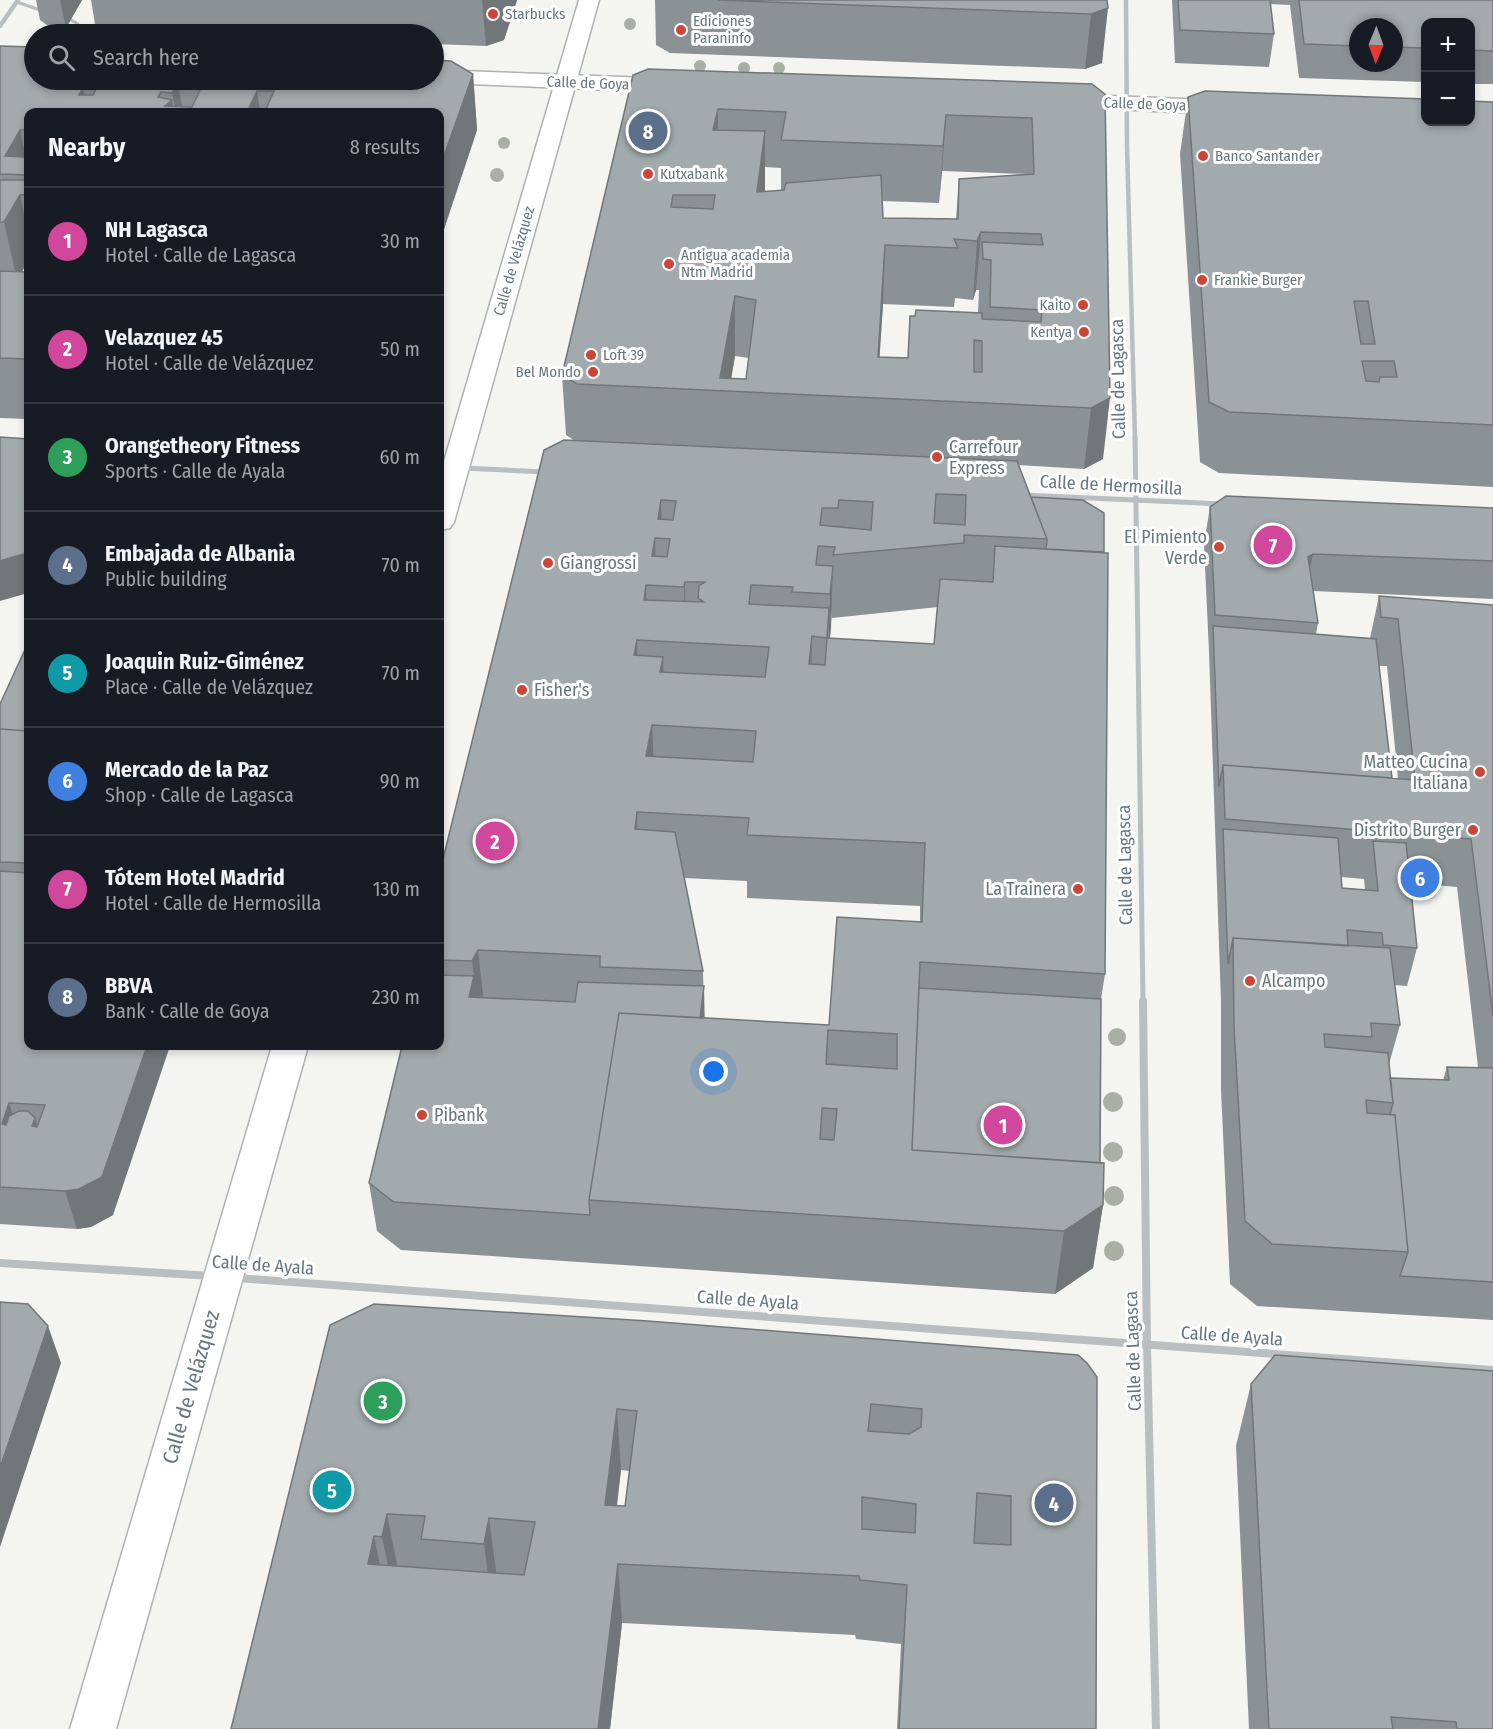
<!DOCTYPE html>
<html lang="en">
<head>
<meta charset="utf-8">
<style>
	body { margin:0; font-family:"Fira Sans Condensed",sans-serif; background:#242831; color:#f1f3f6 }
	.controls { position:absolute; right:18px; top:18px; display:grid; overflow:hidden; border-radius:12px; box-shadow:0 3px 9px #0003 }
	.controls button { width:54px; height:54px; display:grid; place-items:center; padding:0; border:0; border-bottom:2px solid #363941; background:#171b24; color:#f1f3f6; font:30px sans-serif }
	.compass { position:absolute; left:1349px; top:18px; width:54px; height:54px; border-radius:50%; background:#171b24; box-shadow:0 3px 9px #0003; rotate:181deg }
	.you { position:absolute; left:714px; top:1072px; width:21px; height:21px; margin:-15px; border:4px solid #fff; border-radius:50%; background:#1a73e8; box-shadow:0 0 0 9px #1a73e833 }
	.badge { display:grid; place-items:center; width:39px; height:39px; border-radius:50%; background:#ce4437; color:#fff; font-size:20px; font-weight:700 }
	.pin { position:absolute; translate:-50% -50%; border:3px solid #fff; box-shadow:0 2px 6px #0006 }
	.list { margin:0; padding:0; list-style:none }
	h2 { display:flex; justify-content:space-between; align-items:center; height:78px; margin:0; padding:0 24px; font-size:26px }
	h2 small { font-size:20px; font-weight:400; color:#9ea1a6 }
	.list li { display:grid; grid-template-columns:39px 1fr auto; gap:18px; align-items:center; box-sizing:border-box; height:108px; padding:0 24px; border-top:2px solid #363941 }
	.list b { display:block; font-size:22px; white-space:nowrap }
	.list p { margin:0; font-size:20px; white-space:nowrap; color:#9ea1a6 }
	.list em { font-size:20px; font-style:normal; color:#9ea1a6 }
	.icon { flex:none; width:33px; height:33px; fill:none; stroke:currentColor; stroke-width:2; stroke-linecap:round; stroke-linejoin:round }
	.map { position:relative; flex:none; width:1493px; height:1729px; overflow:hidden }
	.search { position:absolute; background:#171b24; box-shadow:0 3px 9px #0003; left:24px; top:24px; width:420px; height:66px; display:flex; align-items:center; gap:15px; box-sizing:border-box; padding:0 21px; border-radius:33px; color:#9ea1a6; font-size:22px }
	.panel { position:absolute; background:#171b24; box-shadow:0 3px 9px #0003; left:24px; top:108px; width:420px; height:942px; border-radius:12px }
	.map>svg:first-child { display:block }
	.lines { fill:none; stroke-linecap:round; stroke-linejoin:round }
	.secondary-casing { stroke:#acb2b5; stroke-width:3 }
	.primary-casing { stroke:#adb2b4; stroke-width:3 }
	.lane { stroke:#b9bec0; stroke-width:3 }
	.street-far2 { stroke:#b9bec0; stroke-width:4.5 }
	.street-far1 { stroke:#b9bec0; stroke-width:5 }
	.street { stroke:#b9bec0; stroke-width:8 }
	.secondary { fill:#fff; fill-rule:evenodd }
	.primary { fill:#fff; fill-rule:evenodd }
	.tree { fill:#a9afa4 }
	.wall { fill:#8b9295; fill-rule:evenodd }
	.shaded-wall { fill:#717779 }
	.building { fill:#a2aaad; stroke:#717779; stroke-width:1.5; fill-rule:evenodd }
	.poi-dot { fill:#ce4437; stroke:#fff; stroke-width:2 }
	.labels { text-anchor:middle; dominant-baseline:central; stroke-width:6; stroke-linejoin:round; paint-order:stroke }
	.far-poi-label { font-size:15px; fill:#67777e; stroke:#fff; text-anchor:start }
	.far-street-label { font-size:15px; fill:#67777e; stroke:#fff }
	.street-label { font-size:18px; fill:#67777e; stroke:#fff }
	.poi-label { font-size:18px; fill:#67777e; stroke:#fff; text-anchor:start }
	.near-street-label { font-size:21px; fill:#67777e; stroke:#fff }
</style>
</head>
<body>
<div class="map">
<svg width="1493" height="1729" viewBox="0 0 1493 1729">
	<rect width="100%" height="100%" fill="#f4f4f1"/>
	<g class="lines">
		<g class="secondary-casing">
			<path id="secondary" d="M579 0H599L454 522 450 528 440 530V475Z
				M272 1046H308L116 1729H70Z"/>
		</g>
		<g class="primary-casing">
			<path id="primary" d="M434 70 675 79 683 81 686 86 683 91 675 93 426 82 425 80H434Z
				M1062 94 1232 101 1240 103 1243 108 1240 113 1232 115 1054 106 1051 101 1054 96Z"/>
		</g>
		<path class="lane" d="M17 2 43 11
			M71 20 78 24 73 34"/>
		<path class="street-far2" d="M1126 0 1127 146 1135 438
			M0 26 18 0"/>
		<path class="street-far1" d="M1135 437 1143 1002
			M463 468 545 472
			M1023 495 1223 504"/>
		<path class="street" d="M1143 1001 1147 1344 1156 1729
			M0 1263 212 1276
			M237 1278 1493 1370"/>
		<use href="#secondary" class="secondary"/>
		<use href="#primary" class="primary"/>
	</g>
	<g class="tree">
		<circle cx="630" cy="24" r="6"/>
		<circle cx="700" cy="66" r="6"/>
		<circle cx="744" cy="68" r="6"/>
		<circle cx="779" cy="68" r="6"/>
		<circle cx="504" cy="143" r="6"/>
		<circle cx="497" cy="175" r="7"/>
		<circle cx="1117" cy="1037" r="9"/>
		<circle cx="1113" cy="1102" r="10"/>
		<circle cx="1113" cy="1152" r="10"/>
		<circle cx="1114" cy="1196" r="10"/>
		<circle cx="1114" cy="1251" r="10"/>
	</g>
	<path class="wall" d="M36 0H82L66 28H51L40 20Z
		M91 0H517L504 40 486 46 434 44V34H207L96 30Z
		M655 0H1107L1102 63 1085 69 670 53 656 45Z
		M1172 0H1493V84H1470V22H1425V82L1299 78 1290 5 1270 4 1274 34 1269 67 1175 63ZM1358 27H1394V63H1358Z
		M0 46 34 80H434L473 74 477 130 440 241V112H28V260L22 272H28V419L0 418Z
		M633 75 1092 84 1103 459 1084 469 1018 465 1031 497 1083 500 1105 974 1101 999 1100 1163 1103 1205 1093 1268 1055 1294 401 1250 377 1231 369 1183 440 1046V871L575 441 566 435 562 375ZM765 167 781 168V191L765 192ZM942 171 1027 174 959 179 956 219 883 218 882 201 939 203ZM976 290H979L978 312 915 316 908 358 879 357 883 304 954 307 955 298 973 300ZM735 356 749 358 746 379H731ZM938 607 934 644 830 638 832 609V618ZM684 878 747 881V898L920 906V922L829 1025 704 1018 703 971Z
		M1188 97 1493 102V487L1219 473 1200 462 1180 154Z
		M1210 507 1493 508V599L1313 591 1318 623 1316 634 1370 638 1379 596 1493 605V1320L1257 1306 1230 1284 1221 1090V1002L1209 652 1204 544ZM1379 666H1387L1398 779 1392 778ZM1341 877 1364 879 1365 890 1342 888ZM1411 883 1457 887 1478 1067H1447L1443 1080 1390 1078 1389 1064 1400 1025 1394 985 1407 986 1417 948Z
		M28 643V1046L113 1215 91 1227 77 1229 0 1224V704Z
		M330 1325 1078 1355 1096 1729H897L901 1644 856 1639 855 1635 622 1623 610 1729H231ZM621 1470 630 1471 625 1506H617Z
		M1251 1384 1493 1729H1249L1236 1446Z"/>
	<path class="shaded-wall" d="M60 0H82L66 28Z
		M482 0H517L504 40 486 46Z
		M1108 8 1102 63 1085 69 1091 14Z
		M473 74 477 130 440 241V167Z
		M115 80H123L130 112 111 86Z
		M169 80H171L173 92 178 83 183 112H176L172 93 167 83Z
		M83 88 88 112 79 95Z
		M257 91 260 112 249 108Z
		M172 100 174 112 165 106Z
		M718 109V165L713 130Z
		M946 115 942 171 939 203 943 146Z
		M20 130 28 167 5 156Z
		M765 131V188L757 250V192Z
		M20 195 28 233V260L17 280 4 222Z
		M981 232 976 290 973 300 977 241Z
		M885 245 883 304 877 398 878 357Z
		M735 296V356L729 391 720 378Z
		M1110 398 1103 459 1084 469 1091 408Z
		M661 500 662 538 658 519Z
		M655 538 656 586 652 556Z
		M28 553V593L0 601V561L13 557Z
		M1313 554 1305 591 1308 557Z
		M833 566 831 628 828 656 830 594Z
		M685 582 686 643H685L684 587Z
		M646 585 648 641 644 600Z
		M812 636 811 699 809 664Z
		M637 640 639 703 634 655Z
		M663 657 665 720 660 672Z
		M652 725 655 788 646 756Z
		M637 812 639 875 635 829Z
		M478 950 485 1013 469 997 474 976 472 961Z
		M704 986 705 1034 698 1033Z
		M828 1030 826 1093V1064Z
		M147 1046H170L113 1215 91 1227 77 1229 65 1191Z
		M9 1103 22 1141 2 1124Z
		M35 1118 47 1156 32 1126Z
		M1103 1205 1093 1268 1055 1294 1064 1231Z
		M48 1326 61 1363 0 1547V1468Z
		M617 1409 621 1470 609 1565 605 1505Z
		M387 1514 399 1574 394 1596 382 1537Z
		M489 1518 497 1578 492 1603 484 1544Z
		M374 1536 386 1595 368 1564Z
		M618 1564 622 1623 610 1729H598Z"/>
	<path class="building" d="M718 0H1107L1108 8 1091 14Z
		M1178 0H1270L1274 34 1180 30Z
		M1299 0H1493V51L1470 50V22H1425V48L1394 47V27H1358V46L1304 44Z
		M0 46 34 47V80H115L111 86 135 87 139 80H169L167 83H178L172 93 161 92 158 97 172 100 165 106 192 107 201 88 185 87 187 83H178L181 80H434V60L451 61 473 74 440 167V112H28V130H20L5 156 26 157 28 153V175L0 174ZM83 88 96 89 93 95H79ZM257 91H274L266 109 249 108Z
		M648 69 1092 84 1105 94 1110 398 1091 408 577 384 562 375 633 75ZM718 109 786 112 781 140 943 146 946 115 1032 118 1034 174 959 179 958 219 883 218 881 175 786 183 784 190 757 192 765 131 713 130ZM673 195H715L713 209 671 207ZM981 232 1041 234 1043 245 982 242 983 259 991 260 990 307 1042 310 1041 322 982 319V313L916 310 915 316H910L908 358 878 357 885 245 958 248 954 239 977 241ZM735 296 756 300 746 379 720 378ZM974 340 982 341V372H974Z
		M1205 91 1425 99V122H1470V101L1493 102V425L1229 412 1209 402 1188 97ZM1354 301H1368L1375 344H1361ZM1362 361H1394L1397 377H1380L1379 382 1366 381Z
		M28 175V194L20 195 4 222H0V180H25Z
		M0 271 28 272V359L0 358Z
		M0 437 28 439V553L13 557 0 561Z
		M564 440 1017 461 1047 539 964 535V543L833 555 835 547 818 546 816 565 833 566 830 594 792 592 793 587 751 585 749 604 829 608 827 638 934 644 940 579 993 582 995 546 1108 553 1105 974 920 962 912 1150 1104 1163 1103 1205 1064 1231 589 1200 619 1013 829 1025 837 917 922 922 925 843 747 835 749 818 637 812 635 829 675 832 703 971 600 967V956L478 950 472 961 440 960V871L544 450ZM936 494 966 495 965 525 934 523ZM661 500 676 501 673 520 658 519ZM839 500 873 502 871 530 820 525 822 508H838ZM655 538 670 539 667 557 652 556ZM685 582H705L699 586 698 598 704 602 644 600 646 585 684 587ZM812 636 827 638 825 665 809 664ZM637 640 769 647 765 677 660 672 663 657 634 655ZM652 725 756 731 753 762 646 756ZM828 1030 897 1034V1069L826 1064ZM822 1108 837 1109 834 1140 820 1139Z
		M1226 496 1493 508V561L1313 554 1308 557 1318 623 1215 615 1210 507Z
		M1031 497 1083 500 1104 513V552L1046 549 1047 539Z
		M1379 596 1493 605V1016L1471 839 1225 819 1223 765 1415 780 1398 619 1381 617Z
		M1213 626 1376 639 1392 778 1223 765 1219 787Z
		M28 643V731L0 729V704Z
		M0 729 28 731V863L0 862Z
		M1223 829 1338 838 1342 888 1378 891 1373 841 1406 843 1417 948 1383 945 1382 933 1347 930 1348 946 1233 938 1228 964Z
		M0 871 28 873V1046H147L102 1177 79 1189 65 1191 0 1187ZM9 1103 45 1105 37 1127 32 1126 35 1118 28 1111H19L9 1116 6 1125 2 1124Z
		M1233 938 1390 948 1400 1025 1371 1023 1372 1037 1324 1034 1325 1047 1388 1053 1393 1103 1366 1100 1367 1113 1395 1115 1408 1252 1272 1244 1245 1221 1234 1027Z
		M440 975 474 976 469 997 575 1002 578 982 704 986 700 1018 619 1013 589 1200 590 1215 394 1202 369 1183 402 1046H440Z
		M919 988 1101 999 1100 1163 912 1150Z
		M1447 1067 1493 1068V1282L1400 1276 1408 1252 1395 1115H1390L1393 1103 1390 1078 1449 1080Z
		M0 1302 28 1304 48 1326 0 1468Z
		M374 1304 648 1321 1078 1355 1087 1363 1097 1377 1096 1729H899L907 1585 860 1580 859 1576 618 1564 598 1729H231L330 1325ZM871 1404 922 1409 921 1427 909 1434 868 1431ZM617 1409 637 1411 625 1506 605 1505ZM977 1493 1011 1496V1545L974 1543ZM862 1497 916 1504 915 1533 862 1529ZM387 1514 425 1516 421 1539 484 1544 489 1518 535 1522 524 1575 368 1564 374 1536 382 1537Z
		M1275 1355 1493 1371V1729H1457L1456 1722 1391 1717 1393 1729H1269L1251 1384Z"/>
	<g class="poi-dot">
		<circle cx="493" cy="14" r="6"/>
		<circle cx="681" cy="30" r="6"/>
		<circle cx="1203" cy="156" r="6"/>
		<circle cx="648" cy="174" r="6"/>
		<circle cx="669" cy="264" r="6"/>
		<circle cx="1202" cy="280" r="6"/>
		<circle cx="1083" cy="305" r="6"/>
		<circle cx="1084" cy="332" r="6"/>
		<circle cx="591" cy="355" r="6"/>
		<circle cx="593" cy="372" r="6"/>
		<circle cx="937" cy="457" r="6"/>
		<circle cx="1219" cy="547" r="6"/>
		<circle cx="548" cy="563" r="6"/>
		<circle cx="522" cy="690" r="6"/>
		<circle cx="1480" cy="772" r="6"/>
		<circle cx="1473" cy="830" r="6"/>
		<circle cx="1078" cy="889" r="6"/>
		<circle cx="1250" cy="981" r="6"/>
		<circle cx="422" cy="1115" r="6"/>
	</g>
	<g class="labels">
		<g class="far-poi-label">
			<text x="505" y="14">Starbucks</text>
			<text x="693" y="21">Ediciones<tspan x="693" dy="17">Paraninfo</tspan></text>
			<text x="1215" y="156">Banco Santander</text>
			<text x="660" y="174">Kutxabank</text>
			<text x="681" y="255">Antigua academia<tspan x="681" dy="17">Ntm Madrid</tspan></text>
			<text x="1214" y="280">Frankie Burger</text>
			<text x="1071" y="305" text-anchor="end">Kaito</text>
			<text x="1072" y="332" text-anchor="end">Kentya</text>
			<text x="603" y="355">Loft 39</text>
			<text x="581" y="372" text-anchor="end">Bel Mondo</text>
		</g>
		<g class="far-street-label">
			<text transform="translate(588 83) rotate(2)">Calle de Goya</text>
			<text transform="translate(1145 104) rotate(2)">Calle de Goya</text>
			<text transform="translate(514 261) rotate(-74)">Calle de Velázquez</text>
		</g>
		<g class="street-label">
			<text transform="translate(1118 379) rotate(-91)">Calle de Lagasca</text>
			<text transform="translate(1111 485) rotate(3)">Calle de Hermosilla</text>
			<text transform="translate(1125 865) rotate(-91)">Calle de Lagasca</text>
			<text transform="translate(263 1265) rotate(4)">Calle de Ayala</text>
			<text transform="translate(748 1300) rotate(4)">Calle de Ayala</text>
			<text transform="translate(1232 1336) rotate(4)">Calle de Ayala</text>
			<text transform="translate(1133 1351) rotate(-92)">Calle de Lagasca</text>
		</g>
		<g class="poi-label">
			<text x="949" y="447">Carrefour<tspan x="949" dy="21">Express</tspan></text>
			<text x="1207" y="537" text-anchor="end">El Pimiento<tspan x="1207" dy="21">Verde</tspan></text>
			<text x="560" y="563">Giangrossi</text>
			<text x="534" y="690">Fisher's</text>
			<text x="1468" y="762" text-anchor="end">Matteo Cucina<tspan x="1468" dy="21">Italiana</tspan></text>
			<text x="1461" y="830" text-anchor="end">Distrito Burger</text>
			<text x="1066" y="889" text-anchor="end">La Trainera</text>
			<text x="1262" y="981">Alcampo</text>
			<text x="434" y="1115">Pibank</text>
		</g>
		<g class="near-street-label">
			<text transform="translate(191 1387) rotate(-74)">Calle de Velázquez</text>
		</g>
	</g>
</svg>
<div class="controls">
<button>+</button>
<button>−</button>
</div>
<svg class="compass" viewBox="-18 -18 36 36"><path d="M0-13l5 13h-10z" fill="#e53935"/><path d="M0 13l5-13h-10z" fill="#9ea1a6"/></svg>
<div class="you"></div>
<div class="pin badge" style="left:1003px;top:1125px;background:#d1479c">1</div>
<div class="pin badge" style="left:495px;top:841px;background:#d1479c">2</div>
<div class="pin badge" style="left:383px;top:1401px;background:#2e9e5b">3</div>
<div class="pin badge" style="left:1054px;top:1503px;background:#5c6f8a">4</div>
<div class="pin badge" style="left:332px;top:1490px;background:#0f9aa8">5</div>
<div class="pin badge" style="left:1420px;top:878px;background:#3f7fe0">6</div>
<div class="pin badge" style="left:1273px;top:545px;background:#d1479c">7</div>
<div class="pin badge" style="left:648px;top:131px;background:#5c6f8a">8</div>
<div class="search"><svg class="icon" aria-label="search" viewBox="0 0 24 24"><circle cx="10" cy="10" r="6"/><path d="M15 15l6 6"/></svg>Search here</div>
<section class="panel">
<h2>Nearby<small>8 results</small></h2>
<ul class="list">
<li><span class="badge" style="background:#d1479c">1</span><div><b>NH Lagasca</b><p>Hotel · Calle de Lagasca</p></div><em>30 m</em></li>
<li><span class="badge" style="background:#d1479c">2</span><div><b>Velazquez 45</b><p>Hotel · Calle de Velázquez</p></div><em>50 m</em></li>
<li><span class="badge" style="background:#2e9e5b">3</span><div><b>Orangetheory Fitness</b><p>Sports · Calle de Ayala</p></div><em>60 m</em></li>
<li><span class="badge" style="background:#5c6f8a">4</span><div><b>Embajada de Albania</b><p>Public building</p></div><em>70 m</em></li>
<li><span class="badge" style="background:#0f9aa8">5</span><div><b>Joaquin Ruiz-Giménez</b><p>Place · Calle de Velázquez</p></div><em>70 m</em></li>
<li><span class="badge" style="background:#3f7fe0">6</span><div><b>Mercado de la Paz</b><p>Shop · Calle de Lagasca</p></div><em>90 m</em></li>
<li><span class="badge" style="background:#d1479c">7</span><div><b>Tótem Hotel Madrid</b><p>Hotel · Calle de Hermosilla</p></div><em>130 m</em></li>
<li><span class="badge" style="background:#5c6f8a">8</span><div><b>BBVA</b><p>Bank · Calle de Goya</p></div><em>230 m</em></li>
</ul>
</section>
</div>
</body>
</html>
